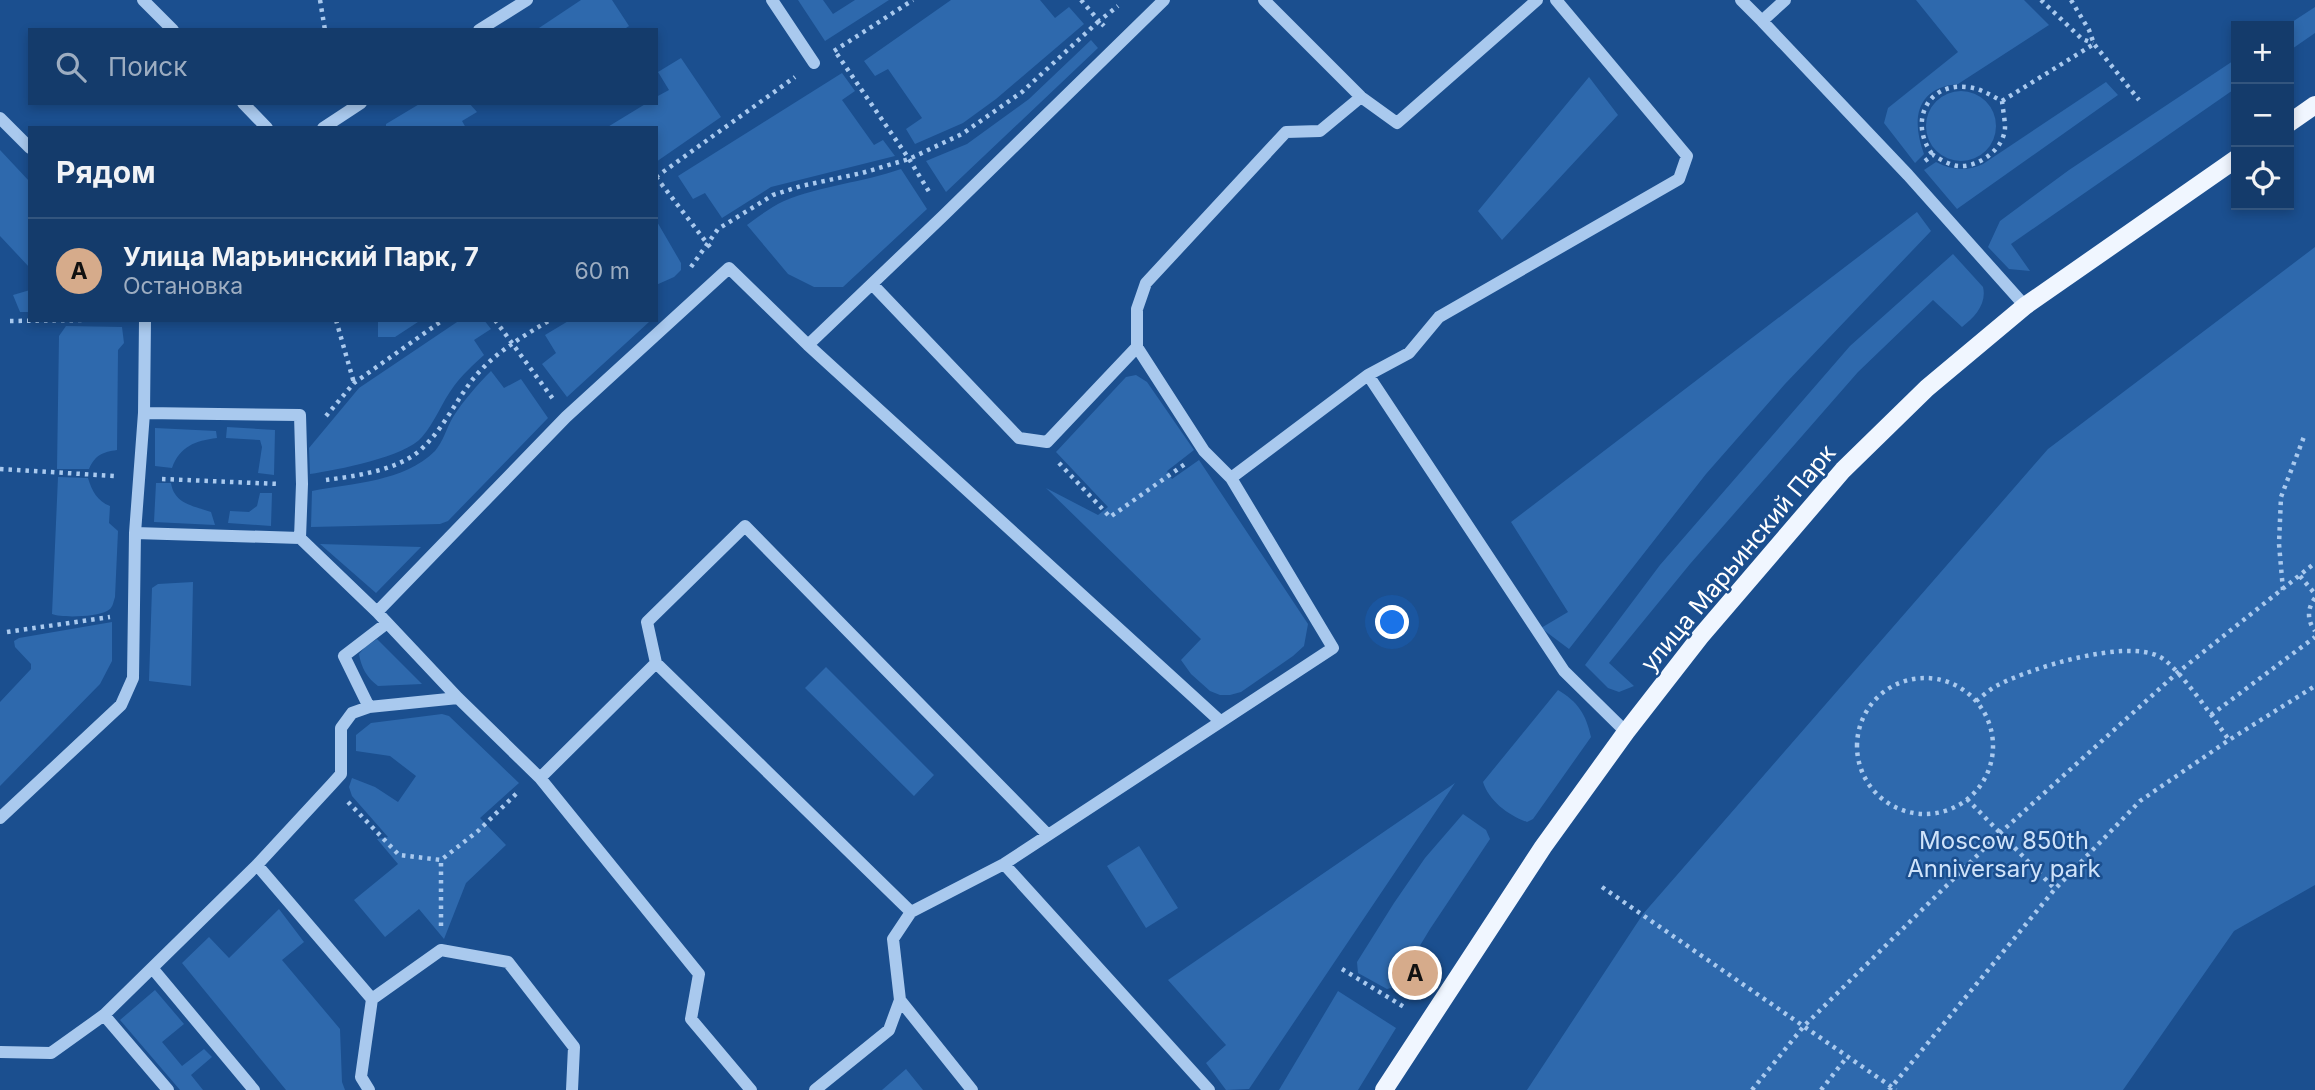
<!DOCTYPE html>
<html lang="ru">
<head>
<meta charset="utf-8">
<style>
	body { margin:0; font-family:Inter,sans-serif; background:#1d4271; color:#f1f3f6 }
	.controls { position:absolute; right:21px; top:21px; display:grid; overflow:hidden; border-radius:0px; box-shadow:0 4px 10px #0003 }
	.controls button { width:63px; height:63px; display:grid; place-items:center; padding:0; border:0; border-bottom:2px solid #33557e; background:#143b6b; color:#f1f3f6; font:35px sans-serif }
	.you { position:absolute; left:1393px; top:623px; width:24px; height:24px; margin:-18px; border:5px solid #fff; border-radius:50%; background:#1a73e8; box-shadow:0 0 0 10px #1a73e833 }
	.badge { display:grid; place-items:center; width:46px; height:46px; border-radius:50%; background:#d6ab8b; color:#111; font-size:23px; font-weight:700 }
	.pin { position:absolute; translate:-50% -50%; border:4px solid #fff; box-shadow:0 2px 7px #0006 }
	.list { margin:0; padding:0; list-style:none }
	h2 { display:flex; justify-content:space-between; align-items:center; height:91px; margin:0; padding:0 28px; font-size:30px }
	h2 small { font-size:23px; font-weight:400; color:#9dadc1 }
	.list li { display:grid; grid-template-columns:46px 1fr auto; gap:21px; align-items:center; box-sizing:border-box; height:105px; padding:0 28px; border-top:2px solid #33557e }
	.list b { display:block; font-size:26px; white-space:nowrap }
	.list p { margin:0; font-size:23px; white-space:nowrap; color:#9dadc1 }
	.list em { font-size:23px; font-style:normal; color:#9dadc1 }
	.icon { flex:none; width:38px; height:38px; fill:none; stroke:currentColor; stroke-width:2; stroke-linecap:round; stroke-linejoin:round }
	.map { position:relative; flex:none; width:2315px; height:1090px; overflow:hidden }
	.search { position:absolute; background:#143b6b; box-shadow:0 4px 10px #0003; left:28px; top:28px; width:630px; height:77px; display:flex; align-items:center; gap:18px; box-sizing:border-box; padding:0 24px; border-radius:0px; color:#9dadc1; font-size:26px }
	.panel { position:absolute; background:#143b6b; box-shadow:0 4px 10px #0003; left:28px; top:126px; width:630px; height:196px; border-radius:0px }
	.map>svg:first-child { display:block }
	.green { fill:#2e69ad }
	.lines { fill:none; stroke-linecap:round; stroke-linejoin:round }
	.path { stroke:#a9c9ee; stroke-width:4.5; stroke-dasharray:3.5 5; stroke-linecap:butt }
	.minor { stroke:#a9c9ee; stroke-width:12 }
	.major { stroke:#f0f6ff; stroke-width:18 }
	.labels { text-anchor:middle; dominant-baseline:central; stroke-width:5; stroke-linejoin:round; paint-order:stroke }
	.street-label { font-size:24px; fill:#fff; stroke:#1b4f8f }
	.park-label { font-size:24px; fill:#cfe3fa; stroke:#1b4f8f }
</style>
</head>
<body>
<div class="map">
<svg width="2315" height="1090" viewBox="0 0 2315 1090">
	<rect width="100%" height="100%" fill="#1b4f8f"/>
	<path class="green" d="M581 0H612L629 26 623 30H536Z
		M798 0H823L833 14 855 0H889L825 41Z
		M951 0H1040L1055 18 1069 7 1084 24 996 99 963 123 915 144 906 129 922 118 888 69 875 76 864 61Z
		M1916 0H2024L2049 25 1958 84C1916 88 1911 119 1924 154L1915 163 1884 123 1888 108 1958 52Z
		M2315 7V33L2289 51V26H2286Z
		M1091 40 1098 48 946 192 926 161 967 144 1029 99Z
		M681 58 721 117 656 162V128H606L647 103H656V97L669 90 658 72Z
		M2236 59V88L2011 244 2030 271 2009 269 1988 247 2000 221 2069 170Z
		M842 73 855 91 842 100 874 145 883 140 895 156 771 187 722 218 705 193 693 199 678 176Z
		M1589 77 1618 115 1502 240 1478 211Z
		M2106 82 2118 95 1957 209 1924 170 1936 162C1951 170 1967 172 1983 164Z
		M1926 126a35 35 0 1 1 70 0a35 35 0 1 1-70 0Z
		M421 103H469L477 112 462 121 466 128H386V124Z
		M0 150 30 182V268L0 236Z
		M901 169 927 209 843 287H814L788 274 747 225C759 216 771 207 784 201 820 186 864 182 901 169Z
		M1917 212 1931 231 1785 384 1706 474 1569 649 1541 628 1568 612 1511 522Z
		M656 220 681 263V270L674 277 656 285Z
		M2315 247V885L2234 931 2123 1090H1527L1643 914 2048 449Z
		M1953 254 1983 287C1987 304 1975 317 1962 327L1933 300 1858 372 1690 564 1609 663 1634 686 1619 692 1608 688 1585 665 1660 565 1850 346Z
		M30 290V312H20L13 295Z
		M378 320H421L395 337H378Z
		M460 320H484L491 329 474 340 484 355C473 365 462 375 454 386 442 402 435 422 422 437 405 457 337 470 310 474L309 448 359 388Z
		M570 320H649V322L567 397 542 364 556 353 545 335Z
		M66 326 122 327 124 343 118 350 117 450C103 452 95 455 89 469H57L59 336Z
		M491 371 504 388 521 379 548 418 448 521 440 524 311 527 312 491C352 483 404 482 435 451 443 442 447 427 453 417 464 400 477 385 491 371Z
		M1136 375 1147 382 1194 450 1167 471 1172 479 1199 460 1308 624 1304 646 1293 656 1241 692 1230 695H1220L1210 691 1191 674 1181 660 1201 639 1046 488 1098 515 1108 507 1056 452 1126 377Z
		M227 427 275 430 274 475 258 473 262 447 260 440 226 438Z
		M155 428 216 431 217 438C195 441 180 446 172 468L155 466Z
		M58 477 88 478C92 491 97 501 110 506L109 523 118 531 115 597C113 603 113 608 107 611 97 617 61 618 52 614Z
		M156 483H171C174 504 194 506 211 512L215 525 154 522Z
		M260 493H272L271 526 228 523 230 511 249 512 257 506Z
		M320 544 421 547 376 593Z
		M193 582 191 686 149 681 152 588 158 584Z
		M112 622V661L100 684 0 786V702L31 669V664L15 647 14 641 19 638Z
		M377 639 422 684 378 686C367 678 361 667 359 654L365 647Z
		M826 667 934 775 914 796 805 688Z
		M1558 690C1578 702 1586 714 1591 737L1533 819 1527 822C1508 815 1489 801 1483 782Z
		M442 714 449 716 519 783 480 818 506 845 466 883 444 939 419 909 385 937 354 900 398 864 377 839 388 837 352 796 349 787 352 778 375 787 398 802 416 776 390 756 356 751V735L371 723Z
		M1455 783 1249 1089 1226 1090 1206 1063 1226 1045 1168 980Z
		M1463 814 1486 830 1490 839 1430 929 1395 987 1387 989 1358 973 1357 962 1394 903 1425 858Z
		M1139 846 1178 908 1146 928 1107 866Z
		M279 909 304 942 282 960 340 1029 342 1082 345 1090H286L182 963 209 937 229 958Z
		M155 990 184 1024 162 1042 182 1066 204 1049 212 1057 191 1075 203 1090H180L120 1020Z
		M1338 991 1396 1028 1358 1090H1279Z
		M906 1069 923 1090H882Z"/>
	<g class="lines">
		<path class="path" d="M320 0 325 30
			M1081 0 1099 21 1118 6
			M2041 0 2082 39 2093 43
			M2071 0 2089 30 2094 44 2139 100
			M834 51 913 0
			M837 54 909 159 931 195
			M2002 101 2094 44
			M1925 161 1933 155C1940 159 1949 165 1958 166 1978 168 2004 149 2005 128 2005 120 2003 110 2002 101 1990 95 1980 88 1966 87 1925 83 1909 125 1933 155
			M656 177 795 77
			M656 177 713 251
			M691 267 718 229 773 195 801 186 862 173 909 159 962 134 1022 92 1099 21 1104 26
			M336 320 354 383
			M495 320 553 399
			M10 321 83 320
			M326 416 354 383 443 320
			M1059 463 1110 517 1185 464
			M0 469 115 476
			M162 479 279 484
			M326 480C355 476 394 471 418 452 441 433 455 402 473 379 494 353 522 337 550 320
			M2300 576 2315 594
			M2283 590 2279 544 2281 497 2305 434
			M2315 598C2307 609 2307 620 2315 631
			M7 632 110 617
			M1857 746a68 68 0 1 1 136 0a68 68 0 1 1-136 0Z
			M1976 701C1983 696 1990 689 1998 685 2031 668 2126 638 2160 657 2177 665 2217 723 2229 740
			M2211 715 2315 637
			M1967 799 2055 889
			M348 802 399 855 441 860 478 831 518 792
			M1602 887 1896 1090
			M441 926V860
			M1342 969 1404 1007 1406 1004
			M1752 1090 1804 1026 2000 833 2177 673 2315 563
			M1821 1090 1847 1057
			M1889 1090 2055 889 2140 801 2229 740 2315 686"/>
		<path class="minor" d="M143 0 173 30
			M772 0 814 63
			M1264 0 1361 97 1397 123 1537 0
			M1741 0 1762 21
			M1785 0 1762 21 1908 175 2025 306
			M479 30 527 0
			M243 103 267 128
			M0 118 30 148
			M323 128 361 103
			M872 284 1019 438 1047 442 1137 347
			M808 345 943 216 1164 0
			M1368 375 1564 671 1626 732
			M144 413 300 415 302 484 300 538
			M1231 478 1368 375 1409 353 1439 317 1679 179 1687 156 1556 0
			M135 533 300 538 377 612
			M656 663 647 622 745 526 1048 835
			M369 707 458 698
			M540 778 656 663 911 912
			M0 818 121 705 133 678 135 533 144 413 145 320
			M1004 864 1209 1090
			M257 865 372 999 361 1077 369 1090
			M153 969 254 1090
			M372 999 441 950 508 962 574 1047 572 1090
			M900 1000 972 1090
			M104 1015 168 1090
			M0 1052 51 1053 104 1015 257 865 332 784 341 774V728L352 713 369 707 344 656 387 623
			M751 1090 691 1019 699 974 540 778 458 698 377 612 566 417 729 268 808 345 1220 721
			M815 1090 889 1030 900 1000 893 939 911 912 1004 864 1333 648 1231 478 1204 451 1137 347V309L1146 283 1286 132 1320 131 1361 97"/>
		<path class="major" d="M2289 123 2315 105
			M1384 1090 1543 847 1626 732 1700 637 1843 470 1927 388 2025 306 2236 159"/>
	</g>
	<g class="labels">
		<g class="street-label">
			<text transform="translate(1738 558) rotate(-50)">улица Марьинский Парк</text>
		</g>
		<g class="park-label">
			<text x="2004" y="840">Moscow 850th<tspan x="2004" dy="28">Anniversary park</tspan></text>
		</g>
	</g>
</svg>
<div class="controls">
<button>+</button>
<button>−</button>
<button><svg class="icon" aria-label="locate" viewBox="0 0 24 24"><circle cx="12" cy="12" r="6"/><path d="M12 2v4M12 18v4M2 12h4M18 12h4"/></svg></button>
</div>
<div class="you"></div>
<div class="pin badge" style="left:1415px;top:973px">A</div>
<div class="search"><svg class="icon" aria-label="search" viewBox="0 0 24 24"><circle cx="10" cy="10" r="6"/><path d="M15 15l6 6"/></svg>Поиск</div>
<section class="panel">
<h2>Рядом<small></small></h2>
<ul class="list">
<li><span class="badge">A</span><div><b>Улица Марьинский Парк, 7</b><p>Остановка</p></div><em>60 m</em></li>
</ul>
</section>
</div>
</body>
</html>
